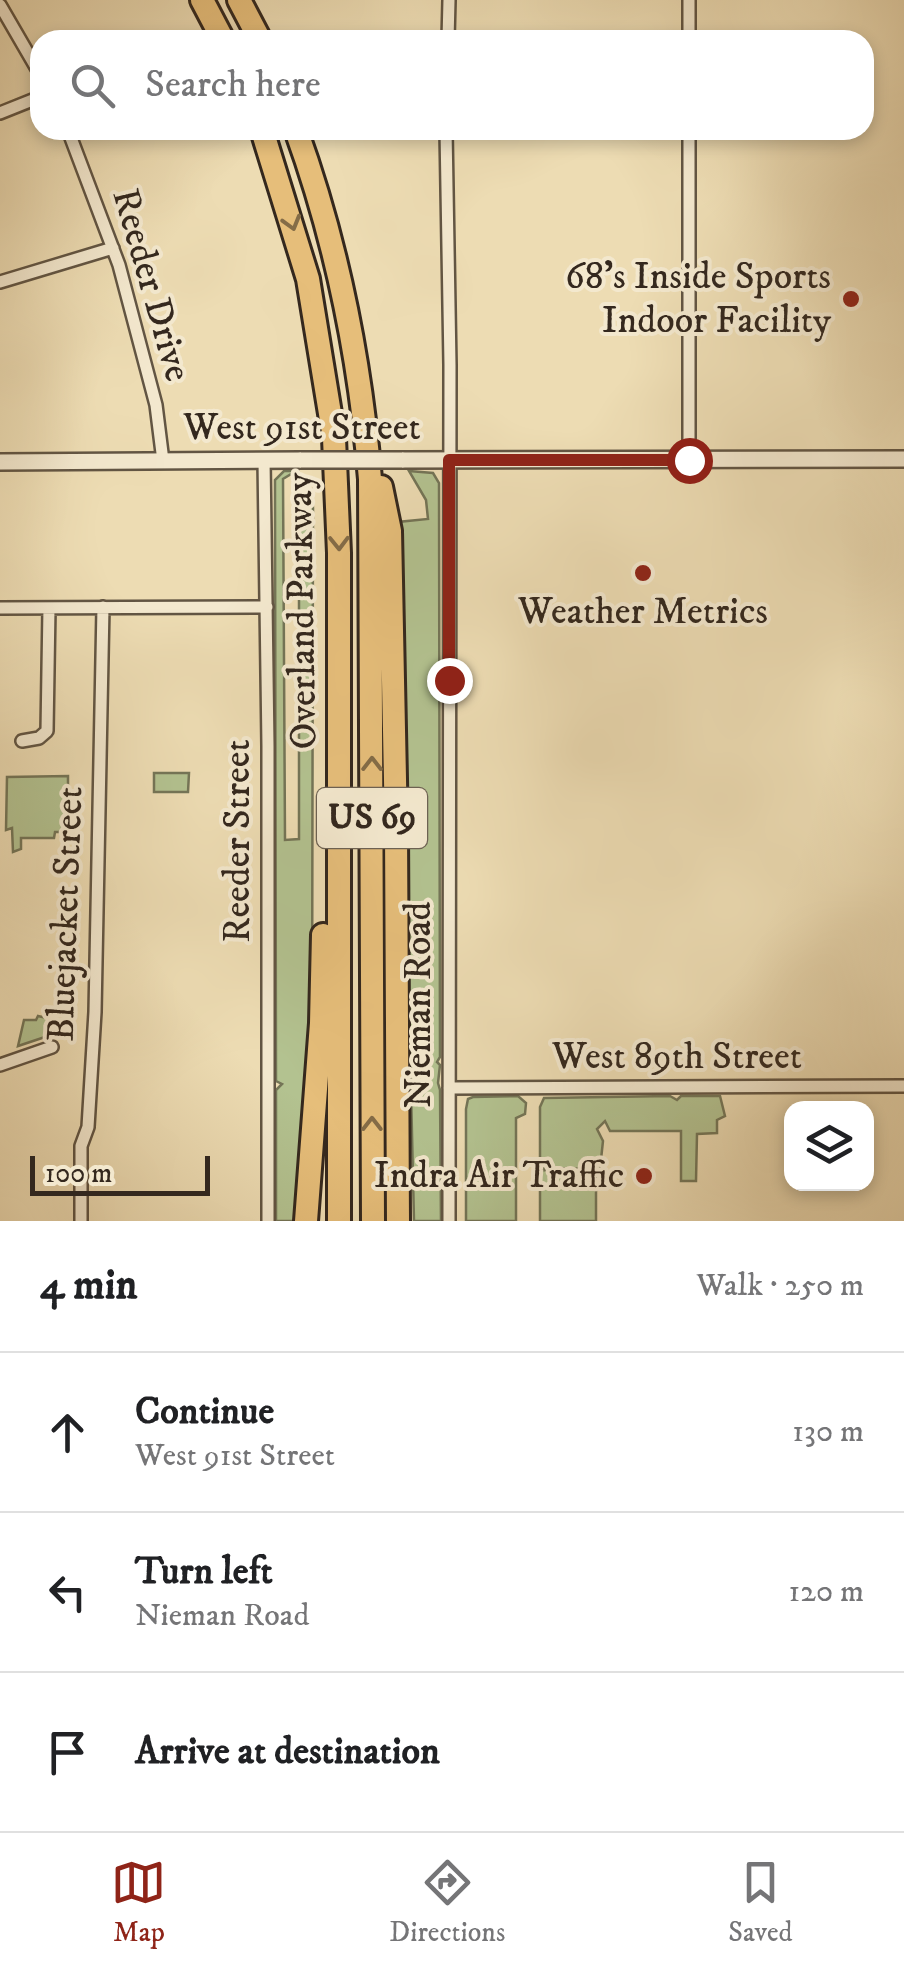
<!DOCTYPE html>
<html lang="en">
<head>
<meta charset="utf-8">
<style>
	body { margin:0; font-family:"IM FELL DW Pica",serif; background:#f2f2f2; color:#202124 }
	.controls { position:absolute; right:30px; bottom:30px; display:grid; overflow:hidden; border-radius:20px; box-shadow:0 5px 15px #0003 }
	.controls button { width:90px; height:90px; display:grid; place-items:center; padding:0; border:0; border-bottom:2px solid #e0e0e0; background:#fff; color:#202124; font:50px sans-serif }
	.scale { position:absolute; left:30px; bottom:25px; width:180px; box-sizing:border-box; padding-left:10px; border:5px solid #34281e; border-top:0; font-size:28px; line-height:35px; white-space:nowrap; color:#34281e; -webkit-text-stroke:8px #f3e8ce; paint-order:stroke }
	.stop { position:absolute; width:30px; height:30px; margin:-22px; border:8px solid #8f2418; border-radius:50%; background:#fff }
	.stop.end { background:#8f2418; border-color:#fff; box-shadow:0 2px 10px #0008 }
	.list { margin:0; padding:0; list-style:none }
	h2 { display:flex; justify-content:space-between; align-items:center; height:130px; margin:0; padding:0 40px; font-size:42px }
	h2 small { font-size:32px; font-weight:400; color:#757577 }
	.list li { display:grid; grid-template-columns:65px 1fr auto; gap:30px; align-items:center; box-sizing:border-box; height:160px; padding:0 40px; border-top:2px solid #e0e0e0 }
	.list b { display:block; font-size:38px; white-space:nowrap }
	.list p { margin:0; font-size:32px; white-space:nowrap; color:#757577 }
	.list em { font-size:32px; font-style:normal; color:#757577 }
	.icon { flex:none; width:55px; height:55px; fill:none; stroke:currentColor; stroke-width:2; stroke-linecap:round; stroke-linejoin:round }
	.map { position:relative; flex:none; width:904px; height:1221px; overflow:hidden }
	.search { position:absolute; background:#fff; box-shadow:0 5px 15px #0003; left:30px; right:30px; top:30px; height:110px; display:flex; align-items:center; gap:25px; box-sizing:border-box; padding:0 35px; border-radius:30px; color:#757577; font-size:38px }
	.sheet { height:610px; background:#fff }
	nav { display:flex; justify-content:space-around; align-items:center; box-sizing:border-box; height:140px; border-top:2px solid #e0e0e0; background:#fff; font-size:28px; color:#757577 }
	nav a { display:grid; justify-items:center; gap:5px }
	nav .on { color:#8f2418 }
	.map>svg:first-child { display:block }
	.green { fill:#b3c290; stroke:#747557; stroke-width:2.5 }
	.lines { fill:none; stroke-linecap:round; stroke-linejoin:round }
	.minor-casing { stroke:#625543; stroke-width:16 }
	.tertiary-casing { stroke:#625543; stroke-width:20 }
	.motorway-casing { stroke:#34281e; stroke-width:28 }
	.minor { stroke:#f3e8ce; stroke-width:11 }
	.tertiary { stroke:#f3e8ce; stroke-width:15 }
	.motorway { stroke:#e6be7a; stroke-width:22 }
	.tertiary-bridge-casing { stroke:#625543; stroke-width:20; stroke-linecap:butt }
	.tertiary-bridge { stroke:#f3e8ce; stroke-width:15 }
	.oneway { stroke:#846c47 }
	.route { stroke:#8f2418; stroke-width:12 }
	.poi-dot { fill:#8f2418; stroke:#f3e8ce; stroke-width:4 }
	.labels { text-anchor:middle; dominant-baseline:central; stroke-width:8; stroke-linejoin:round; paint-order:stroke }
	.shield { fill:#f3e8ce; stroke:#6d6253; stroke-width:2.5 }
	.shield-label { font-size:35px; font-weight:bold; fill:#34281e }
	.poi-label { font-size:38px; fill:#34281e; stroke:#f3e8ce; text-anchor:end }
	.street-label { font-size:38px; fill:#34281e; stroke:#f3e8ce }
</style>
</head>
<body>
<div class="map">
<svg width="904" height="1221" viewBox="0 0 904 1221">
	<rect width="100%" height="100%" fill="#eddcb3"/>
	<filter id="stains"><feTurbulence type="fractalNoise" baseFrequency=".002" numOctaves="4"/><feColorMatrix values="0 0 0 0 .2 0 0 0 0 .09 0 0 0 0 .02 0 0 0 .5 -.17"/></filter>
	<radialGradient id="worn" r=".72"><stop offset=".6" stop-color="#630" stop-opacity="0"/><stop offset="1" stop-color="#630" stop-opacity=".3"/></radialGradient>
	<path class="green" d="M284 471H296L283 479 285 840 299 839V511L312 491 313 508 312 1060 301 1135 295 1221H276V1090L282 1084 276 1081 275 489V480Z
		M409 471 433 473 439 483 440 1057 437 1062 440 1065 438 1083 440 1090 441 1221H414L398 522 428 519 426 500Z
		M154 773H189L188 792H154Z
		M68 776V832H55L54 838H21V849L13 852 12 828 6 830 7 777Z
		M38 1016 51 1019 48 1036 18 1046 24 1020H36Z
		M670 1096 677 1100 681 1096H720L725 1116 717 1120V1133L697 1134 696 1181H681V1131H610L605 1121 597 1129 603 1141 600 1169 540 1168V1107L544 1098Z
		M473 1097 518 1096 526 1103 525 1114 516 1118V1221H466V1109L468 1099Z
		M540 1170 596 1171V1221H540Z"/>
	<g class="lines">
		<g class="minor-casing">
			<path id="minor" d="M689 0V40
				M0 5 40 74
				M448 40 449 0
				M0 113 40 97
				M68 130 119 265 156 405 163 461
				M446 130 450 365 449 1221
				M0 282 113 248
				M689 459V130
				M264 460 268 746V1221
				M0 608 267 607
				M22 741 39 738 47 731 49 608
				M0 1065 52 1047
				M449 1088 904 1086
				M81 1221V1146L88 1127 95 1012 103 607"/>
		</g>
		<g class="tertiary-casing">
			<path id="tertiary" d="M402 460 904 459
				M0 462 301 460"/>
		</g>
		<g class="motorway-casing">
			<path id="motorway" d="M202 0 223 40
				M239 0 260 40
				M262 130 308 279 334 438 339 553V1221
				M296 130C337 243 360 359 370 479L373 1221
				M381 487 390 531 396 829 398 1221
				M306 1221 321 1023 323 935"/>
		</g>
		<use href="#minor" class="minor"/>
		<use href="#tertiary" class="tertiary"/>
		<use href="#motorway" class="motorway"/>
		<g class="tertiary-bridge-casing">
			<path id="tertiary-bridge" d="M301 460H402"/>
		</g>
		<use href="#tertiary-bridge" class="tertiary-bridge"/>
	</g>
	<defs><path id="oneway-chevron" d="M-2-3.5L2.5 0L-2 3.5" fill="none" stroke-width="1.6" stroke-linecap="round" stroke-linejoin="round" transform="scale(2.5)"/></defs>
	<g class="oneway">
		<use href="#oneway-chevron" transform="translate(292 223) rotate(74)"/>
		<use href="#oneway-chevron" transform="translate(339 543) rotate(89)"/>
		<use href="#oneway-chevron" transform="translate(372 764) rotate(-90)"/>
		<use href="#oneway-chevron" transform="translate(372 1124) rotate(-90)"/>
	</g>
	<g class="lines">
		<path class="route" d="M449 680V460H689"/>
	</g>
	<g class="poi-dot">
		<circle cx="851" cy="299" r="10"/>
		<circle cx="643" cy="573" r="10"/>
		<circle cx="644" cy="1176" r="10"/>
	</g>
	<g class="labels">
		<rect class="shield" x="317" y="788" width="110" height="60" rx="8"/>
		<g class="shield-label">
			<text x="372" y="818">US 69</text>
		</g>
		<g class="poi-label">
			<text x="831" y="277">68's Inside Sports<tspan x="831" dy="44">Indoor Facility</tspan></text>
			<text x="643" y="612" text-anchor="middle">Weather Metrics</text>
			<text x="624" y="1176">Indra Air Traffic</text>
		</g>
		<g class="street-label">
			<text transform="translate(151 285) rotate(74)">Reeder Drive</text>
			<text x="302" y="428">West 91st Street</text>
			<text transform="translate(302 611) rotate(-91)">Overland Parkway</text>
			<text transform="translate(238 841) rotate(-90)">Reeder Street</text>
			<text transform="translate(66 914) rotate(-88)">Bluejacket Street</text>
			<text transform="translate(419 1005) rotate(-90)">Nieman Road</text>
			<text x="677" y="1057">West 89th Street</text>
		</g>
	</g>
	<rect width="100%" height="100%" filter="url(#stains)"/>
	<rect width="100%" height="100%" fill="url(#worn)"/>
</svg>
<div class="controls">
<button><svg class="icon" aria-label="layers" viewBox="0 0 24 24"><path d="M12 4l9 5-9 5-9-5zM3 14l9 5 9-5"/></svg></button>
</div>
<div class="scale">100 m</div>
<div class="stop" style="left:689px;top:460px"></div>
<div class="stop end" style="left:449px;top:680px"></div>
<div class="search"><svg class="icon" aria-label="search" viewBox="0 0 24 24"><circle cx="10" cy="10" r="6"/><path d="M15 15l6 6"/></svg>Search here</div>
</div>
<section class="sheet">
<h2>4 min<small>Walk · 250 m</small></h2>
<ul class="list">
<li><svg class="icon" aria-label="ahead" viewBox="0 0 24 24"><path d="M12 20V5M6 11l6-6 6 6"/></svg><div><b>Continue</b><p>West 91st Street</p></div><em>130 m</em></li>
<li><svg class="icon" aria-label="left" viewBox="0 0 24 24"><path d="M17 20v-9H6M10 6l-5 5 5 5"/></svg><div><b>Turn left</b><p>Nieman Road</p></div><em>120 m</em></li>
<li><svg class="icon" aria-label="arrive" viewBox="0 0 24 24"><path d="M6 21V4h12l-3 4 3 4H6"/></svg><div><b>Arrive at destination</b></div></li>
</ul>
</section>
<nav>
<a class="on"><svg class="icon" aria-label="map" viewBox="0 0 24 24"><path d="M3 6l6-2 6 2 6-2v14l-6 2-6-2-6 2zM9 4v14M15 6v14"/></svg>Map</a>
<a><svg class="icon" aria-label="directions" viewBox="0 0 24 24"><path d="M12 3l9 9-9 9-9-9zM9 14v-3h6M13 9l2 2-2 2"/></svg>Directions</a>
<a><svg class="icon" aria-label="saved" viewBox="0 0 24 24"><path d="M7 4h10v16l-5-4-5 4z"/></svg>Saved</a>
</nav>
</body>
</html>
